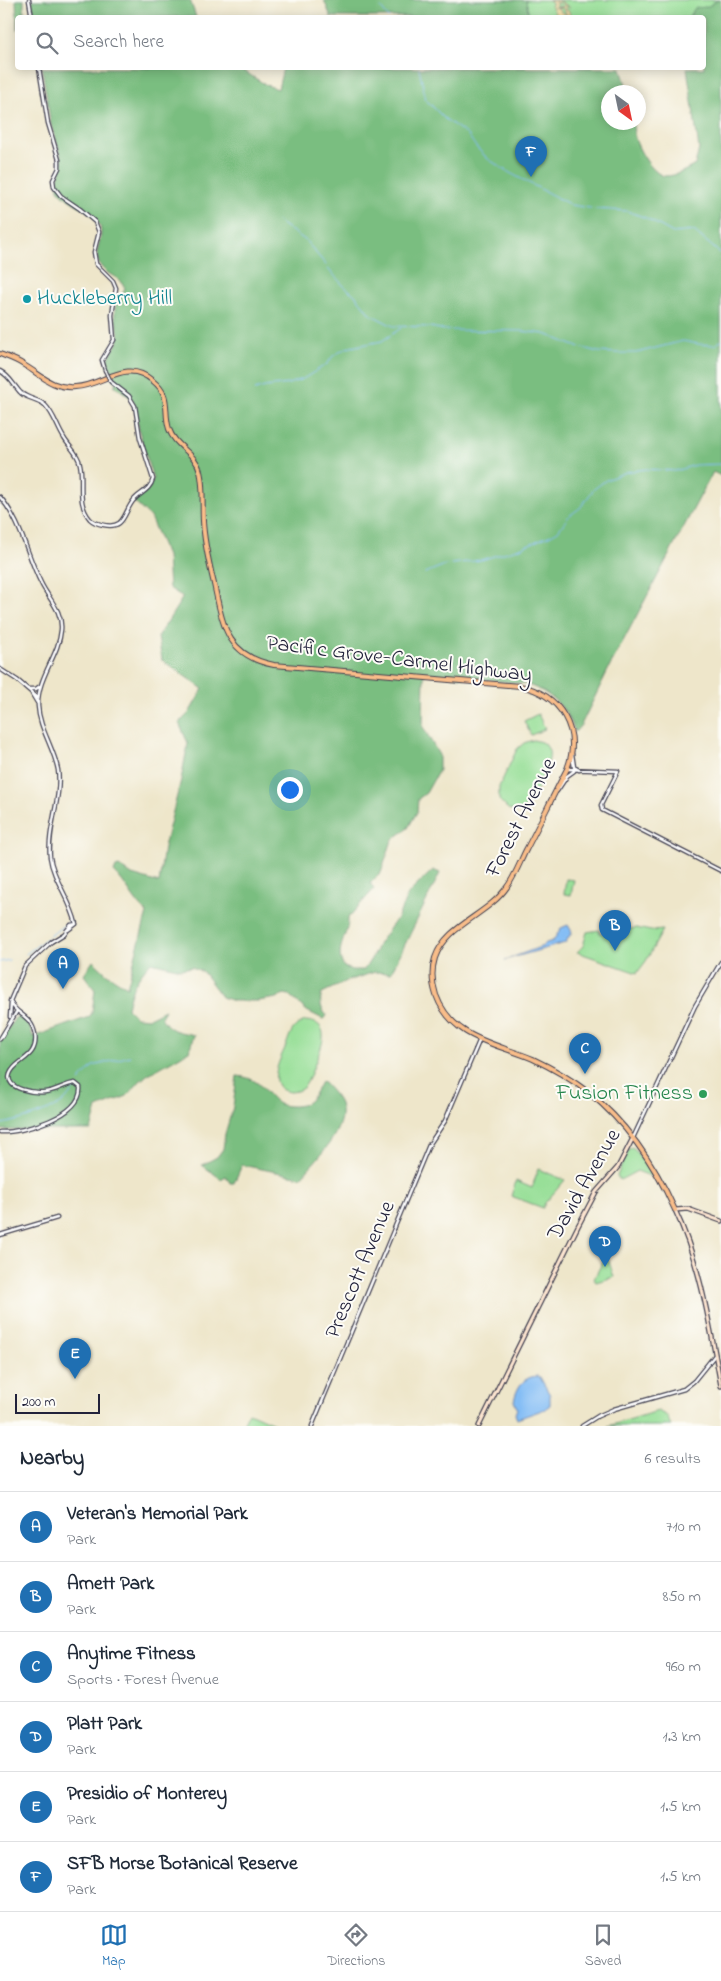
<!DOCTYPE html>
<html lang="en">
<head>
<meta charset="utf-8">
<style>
	body { margin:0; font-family:"Indie Flower",sans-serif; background:#f2f2f3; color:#1f2937 }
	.compass { position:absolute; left:601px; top:85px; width:45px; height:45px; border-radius:50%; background:#fff; box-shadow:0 2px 12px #0003; rotate:147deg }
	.scale { position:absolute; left:15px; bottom:12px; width:85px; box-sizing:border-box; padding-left:5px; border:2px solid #22223b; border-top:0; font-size:14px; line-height:18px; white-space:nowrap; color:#22223b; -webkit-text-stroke:4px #fdfcf7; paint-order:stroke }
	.you { position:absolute; left:289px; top:789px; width:18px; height:18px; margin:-12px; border:4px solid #fff; border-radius:50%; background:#1a73e8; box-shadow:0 0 0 8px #1a73e833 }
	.badge { display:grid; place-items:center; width:32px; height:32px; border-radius:50%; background:#1f6fb2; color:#fff; font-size:16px; font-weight:700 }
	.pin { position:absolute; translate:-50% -41px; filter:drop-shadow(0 1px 2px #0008) }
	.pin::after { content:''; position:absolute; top:26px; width:18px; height:15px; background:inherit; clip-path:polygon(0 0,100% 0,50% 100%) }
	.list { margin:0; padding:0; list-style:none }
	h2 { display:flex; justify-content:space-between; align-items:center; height:65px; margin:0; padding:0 20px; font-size:21px }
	h2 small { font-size:16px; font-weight:400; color:#747a83 }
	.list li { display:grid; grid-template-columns:32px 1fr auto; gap:15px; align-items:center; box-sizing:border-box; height:70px; padding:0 20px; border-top:1px solid #e0e1e3 }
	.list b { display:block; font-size:19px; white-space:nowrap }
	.list p { margin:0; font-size:16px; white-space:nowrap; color:#747a83 }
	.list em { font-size:16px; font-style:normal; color:#747a83 }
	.icon { flex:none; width:28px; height:28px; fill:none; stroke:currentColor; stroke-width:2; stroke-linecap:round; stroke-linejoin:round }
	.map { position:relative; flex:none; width:721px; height:1426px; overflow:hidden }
	.search { position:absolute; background:#fff; box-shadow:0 2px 12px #0003; left:15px; right:15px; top:15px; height:55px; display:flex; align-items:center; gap:12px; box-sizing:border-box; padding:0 18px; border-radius:5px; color:#747a83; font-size:19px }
	.sheet { height:485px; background:#fff }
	nav { display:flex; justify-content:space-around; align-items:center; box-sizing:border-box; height:70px; border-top:1px solid #e0e1e3; background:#fff; font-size:14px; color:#747a83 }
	nav a { display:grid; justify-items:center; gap:2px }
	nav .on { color:#1f6fb2 }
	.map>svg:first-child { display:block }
	.green { fill:#98df98; stroke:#5d806a }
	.forest { fill:#7abe80; stroke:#4e705e }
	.sand { fill:#eeda9e; stroke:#887e6c }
	.water { fill:#84bdf5; stroke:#537098 }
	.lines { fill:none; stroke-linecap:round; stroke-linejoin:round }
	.stream { stroke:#84bdf5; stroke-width:1 }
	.tertiary-casing { stroke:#413f50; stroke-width:5 }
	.secondary-casing { stroke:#413f50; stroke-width:5.5 }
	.primary-casing { stroke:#413f50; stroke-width:6 }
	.tertiary { stroke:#fff; stroke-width:2.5 }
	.secondary { stroke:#fde5d0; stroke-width:3 }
	.primary { stroke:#f9bd89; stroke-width:4 }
	.tertiary-bridge-casing { stroke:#413f50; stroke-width:5; stroke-linecap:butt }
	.tertiary-bridge { stroke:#fff; stroke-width:2.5 }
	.culture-dot { fill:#0f9aa8; stroke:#fdfcf7; stroke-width:2 }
	.leisure-dot { fill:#2e9e5b; stroke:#fdfcf7; stroke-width:2 }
	.labels { text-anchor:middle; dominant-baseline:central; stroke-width:4; stroke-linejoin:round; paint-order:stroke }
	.culture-label { font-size:22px; fill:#0d838f; stroke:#fdfcf7; text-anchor:start }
	.street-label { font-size:22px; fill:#22223b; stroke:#fdfcf7 }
	.leisure-label { font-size:22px; fill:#27864d; stroke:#fdfcf7; text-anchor:end }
</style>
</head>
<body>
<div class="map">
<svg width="721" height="1426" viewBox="0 0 721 1426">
	<rect width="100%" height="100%" fill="#fdfcf7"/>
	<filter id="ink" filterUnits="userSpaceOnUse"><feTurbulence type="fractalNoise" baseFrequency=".02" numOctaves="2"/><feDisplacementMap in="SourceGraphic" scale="10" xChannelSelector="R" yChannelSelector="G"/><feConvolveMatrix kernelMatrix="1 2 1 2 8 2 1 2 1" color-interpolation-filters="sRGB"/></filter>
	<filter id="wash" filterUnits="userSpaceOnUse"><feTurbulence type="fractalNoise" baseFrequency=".0096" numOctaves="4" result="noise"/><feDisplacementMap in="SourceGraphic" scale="20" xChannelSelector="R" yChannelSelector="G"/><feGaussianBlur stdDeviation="1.12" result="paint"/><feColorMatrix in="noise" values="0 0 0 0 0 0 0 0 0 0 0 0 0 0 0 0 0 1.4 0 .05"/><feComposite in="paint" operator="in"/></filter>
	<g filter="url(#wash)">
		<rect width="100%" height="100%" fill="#eee6ca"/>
		<path class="green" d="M526 0H718L707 7 690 14 689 18 529 17Z
			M538 714 545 729 531 735 524 721Z
			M533 740C562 744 545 771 538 787 534 794 531 805 523 809 518 812 513 811 508 809L499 800V787L517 749 524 743Z
			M566 879 574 880 571 895 564 894Z
			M636 928 651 931 663 930 646 961 637 973 577 952 583 946 587 932 599 930V933L608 934 609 932Z
			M305 1021C335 1022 320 1050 314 1066 311 1072 309 1081 304 1087 301 1090 295 1092 290 1092 265 1089 279 1061 285 1048 288 1041 290 1032 295 1027 298 1024 301 1023 305 1021Z
			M632 1148 635 1150 655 1178 637 1171 620 1180 617 1176 629 1149Z
			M538 1169 565 1180 545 1203 543 1208 511 1196 516 1181 532 1188Z
			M606 1257 608 1259 614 1277 596 1282 594 1279 604 1259Z
			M658 1411 667 1416 671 1426H608Z
			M249 1412 274 1423 272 1426H242Z"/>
		<path class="forest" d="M16 0H24V17L18 18 17 30Z
			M32 0H190L196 17H34Z
			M324 0H526L529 17H331Z
			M718 0H721V476L713 472 612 662 581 725 575 732C566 706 550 692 525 684L424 673 423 727 439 755V770L426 793 418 799 417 812 408 828 392 840 381 873 370 883 374 889 348 918C349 936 333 949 344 967L352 970H364L374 954 379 943 398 917 408 894 433 870 440 873 391 973 375 972 347 981 322 993C319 1003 321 1009 327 1016L323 1019 307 1011 289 995 284 994 277 998 258 1001H233L222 997 203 972 192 967 181 969 151 962C137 978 131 987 127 1008L136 1017 149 1018 165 1010 161 1017C170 1032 177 1031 194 1035L189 1051 147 1075 140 1081 127 1096 97 1108 91 1130H0V1041L15 1018 19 1016C29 1019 30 1028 33 1037L89 1017 92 1013 95 990 84 975 93 961 107 974 127 987 147 913C133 901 127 884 114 872L116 867 119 866 132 875 159 883 164 847 181 780 188 743 179 723 189 713 203 689 162 660 158 637 183 597 169 588 167 556 150 517 133 501 149 488 153 479 139 431 135 406 132 399 114 385 116 384 107 365C108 355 115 350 118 340 121 330 113 320 115 309 116 301 123 296 125 288 120 276 107 276 100 265 91 251 106 238 99 224 90 207 68 204 58 189L57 182 62 164 61 155 51 125 42 68H239L266 85 278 89 283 68H621L628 92H608V122L633 123C633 128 634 133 635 138 638 149 653 176 666 176 676 176 686 170 695 165L699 149 687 68H704V18L689 17 695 8 707 7Z
			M237 1076C259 1078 261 1088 275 1101 279 1105 285 1106 290 1106 310 1107 312 1098 321 1082L324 1083C329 1089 337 1096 340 1104 348 1129 316 1160 301 1177L242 1165 234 1183H230L226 1176 221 1179 202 1165 217 1157 223 1149 225 1134 233 1107Z"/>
		<path class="sand" d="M548 0 551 3V0L554 1 557 0 560 4 555 2 556 5 554 7 560 9 561 12 567 15 563 8 557 7 564 6 559 0 570 8 565 5 566 10 569 11 570 17 560 16 559 17H549L550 16H554L555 13 551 5 553 4Z"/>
		<path class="water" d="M568 925 572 932 565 943 505 960 543 946 546 943 553 941 561 928Z
			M537 1376 540 1377 550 1395V1405L545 1409 517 1419 515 1414 517 1408 514 1401C517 1387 523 1377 537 1376Z"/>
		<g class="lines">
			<path class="stream" d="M381 8 389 18
				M419 68 426 100 445 119 468 135 476 147 488 159 510 173 571 205 596 209 627 211 646 218 673 233 694 231 721 254
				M277 221 305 240 326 265
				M328 269 345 287 355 295 370 314 393 326 430 327 445 330 522 331 545 334 572 345 598 352 617 353H636L683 341 698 344 714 345 721 341
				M255 390 265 387 288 384 303 379 327 364 333 356 346 348 382 341 401 328
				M425 573 445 565 481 560 520 548 551 535 558 531 569 516 580 508 594 489 606 480 626 472 646 469 675 471 695 465 721 464
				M26 954 71 920
				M0 962 9 960
				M78 1082 93 1066 130 1056
				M0 1124C13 1123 51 1111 62 1103 67 1099 71 1092 75 1088"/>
		</g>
	</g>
	<g filter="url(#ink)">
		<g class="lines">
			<g class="tertiary-casing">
				<path id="tertiary" d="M29 0 32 18
					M39 68 48 123 59 160V168L53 180 54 187 61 196 80 209 95 222 99 232 94 252 96 264 113 281 116 288 112 315 114 340 102 360 105 370
					M0 371C10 376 14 386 21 393 28 399 38 399 45 405 54 414 57 427 64 438 69 447 78 453 80 464 84 482 76 503 90 519 94 523 99 524 104 525 125 529 123 514 133 501 139 493 150 491 153 479L140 438 135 406 129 396 111 382
					M0 497C21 521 27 555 41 583 48 598 63 611 61 630 59 656 37 677 38 706 39 728 54 748 58 770 62 799 47 828 50 857 53 880 71 900 76 924
					M0 669 17 680 38 698
					M29 689H36L40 686
					M32 694 38 704
					M572 754 574 767 579 770
					M567 769 618 771 601 805 602 810 721 871
					M557 791 567 776 574 771
					M68 930 76 924
					M10 1017 11 1003
					M0 1039 17 1011
					M0 1132C22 1133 83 1116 80 1087L75 1083C65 1084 56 1091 45 1092 36 1093 4 1090 10 1074 15 1059 39 1059 35 1034 31 1014 15 1015 10 1001L25 966 51 942 64 934 71 925 76 924
					M633 1138 695 1006 721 962
					M0 1235 57 1218
					M312 1426 429 1145 445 1121 480 1039
					M582 1426 598 1416 614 1409 684 1389 694 1381 715 1355"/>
			</g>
			<g class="secondary-casing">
				<path id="secondary" d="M721 1221 688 1209 675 1210C701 1265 710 1327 721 1386
					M479 1426 578 1226 596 1192 618 1167 633 1138"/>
			</g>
			<g class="primary-casing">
				<path id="primary" d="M0 354C8 357 17 360 24 365 41 375 53 389 75 387 104 386 125 357 153 381 172 396 163 410 169 429 175 447 196 453 200 471 204 487 202 505 203 521 204 543 209 563 214 584 223 625 226 656 274 665L520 686C561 694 582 731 567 769 553 796 540 823 526 850 520 862 515 876 507 887 488 915 446 925 435 958 431 971 432 983 436 995 452 1039 495 1043 533 1059 552 1068 571 1079 588 1092 627 1123 655 1165 675 1210"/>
			</g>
			<use href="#tertiary" class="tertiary"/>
			<use href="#secondary" class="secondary"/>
			<use href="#primary" class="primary"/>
			<g class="tertiary-bridge-casing">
				<path id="tertiary-bridge" d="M105 370 111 382"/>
			</g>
			<use href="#tertiary-bridge" class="tertiary-bridge"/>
		</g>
	</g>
	<circle class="culture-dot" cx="27" cy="299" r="5"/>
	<circle class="leisure-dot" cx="703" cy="1094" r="5"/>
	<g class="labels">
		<g class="culture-label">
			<text x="37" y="299">Huckleberry Hill</text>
		</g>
		<g class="street-label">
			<text transform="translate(399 660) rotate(7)">Pacific Grove-Carmel Highway</text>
			<text transform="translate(522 818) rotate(-63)">Forest Avenue</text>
			<text transform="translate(585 1185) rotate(-60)">David Avenue</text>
			<text transform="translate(361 1270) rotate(-67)">Prescott Avenue</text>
		</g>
		<g class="leisure-label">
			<text x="693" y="1094">Fusion Fitness</text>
		</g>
	</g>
</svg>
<svg class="compass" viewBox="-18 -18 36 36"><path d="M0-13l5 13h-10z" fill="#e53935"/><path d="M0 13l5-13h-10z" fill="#747a83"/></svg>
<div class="scale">200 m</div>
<div class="you"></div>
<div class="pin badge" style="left:63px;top:989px">A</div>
<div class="pin badge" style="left:615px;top:951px">B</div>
<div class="pin badge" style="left:585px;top:1074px">C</div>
<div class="pin badge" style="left:605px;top:1267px">D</div>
<div class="pin badge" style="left:75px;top:1379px">E</div>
<div class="pin badge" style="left:531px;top:177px">F</div>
<div class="search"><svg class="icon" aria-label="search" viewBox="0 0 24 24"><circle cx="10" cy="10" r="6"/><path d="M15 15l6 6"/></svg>Search here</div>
</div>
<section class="sheet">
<h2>Nearby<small>6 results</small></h2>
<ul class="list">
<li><span class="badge">A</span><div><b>Veteran's Memorial Park</b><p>Park</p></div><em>710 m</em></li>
<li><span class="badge">B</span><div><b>Arnett Park</b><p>Park</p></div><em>850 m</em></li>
<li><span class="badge">C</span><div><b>Anytime Fitness</b><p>Sports · Forest Avenue</p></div><em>960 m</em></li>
<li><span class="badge">D</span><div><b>Platt Park</b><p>Park</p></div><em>1.3 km</em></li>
<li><span class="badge">E</span><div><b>Presidio of Monterey</b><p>Park</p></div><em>1.5 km</em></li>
<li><span class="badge">F</span><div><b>SFB Morse Botanical Reserve</b><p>Park</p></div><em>1.5 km</em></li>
</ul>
</section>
<nav>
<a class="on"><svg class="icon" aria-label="map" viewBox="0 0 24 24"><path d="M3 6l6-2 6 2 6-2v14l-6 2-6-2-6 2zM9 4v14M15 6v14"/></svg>Map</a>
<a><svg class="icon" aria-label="directions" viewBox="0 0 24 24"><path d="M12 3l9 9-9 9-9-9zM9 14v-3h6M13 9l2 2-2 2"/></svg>Directions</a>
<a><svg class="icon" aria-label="saved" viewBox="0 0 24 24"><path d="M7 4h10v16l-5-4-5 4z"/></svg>Saved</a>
</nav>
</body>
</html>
